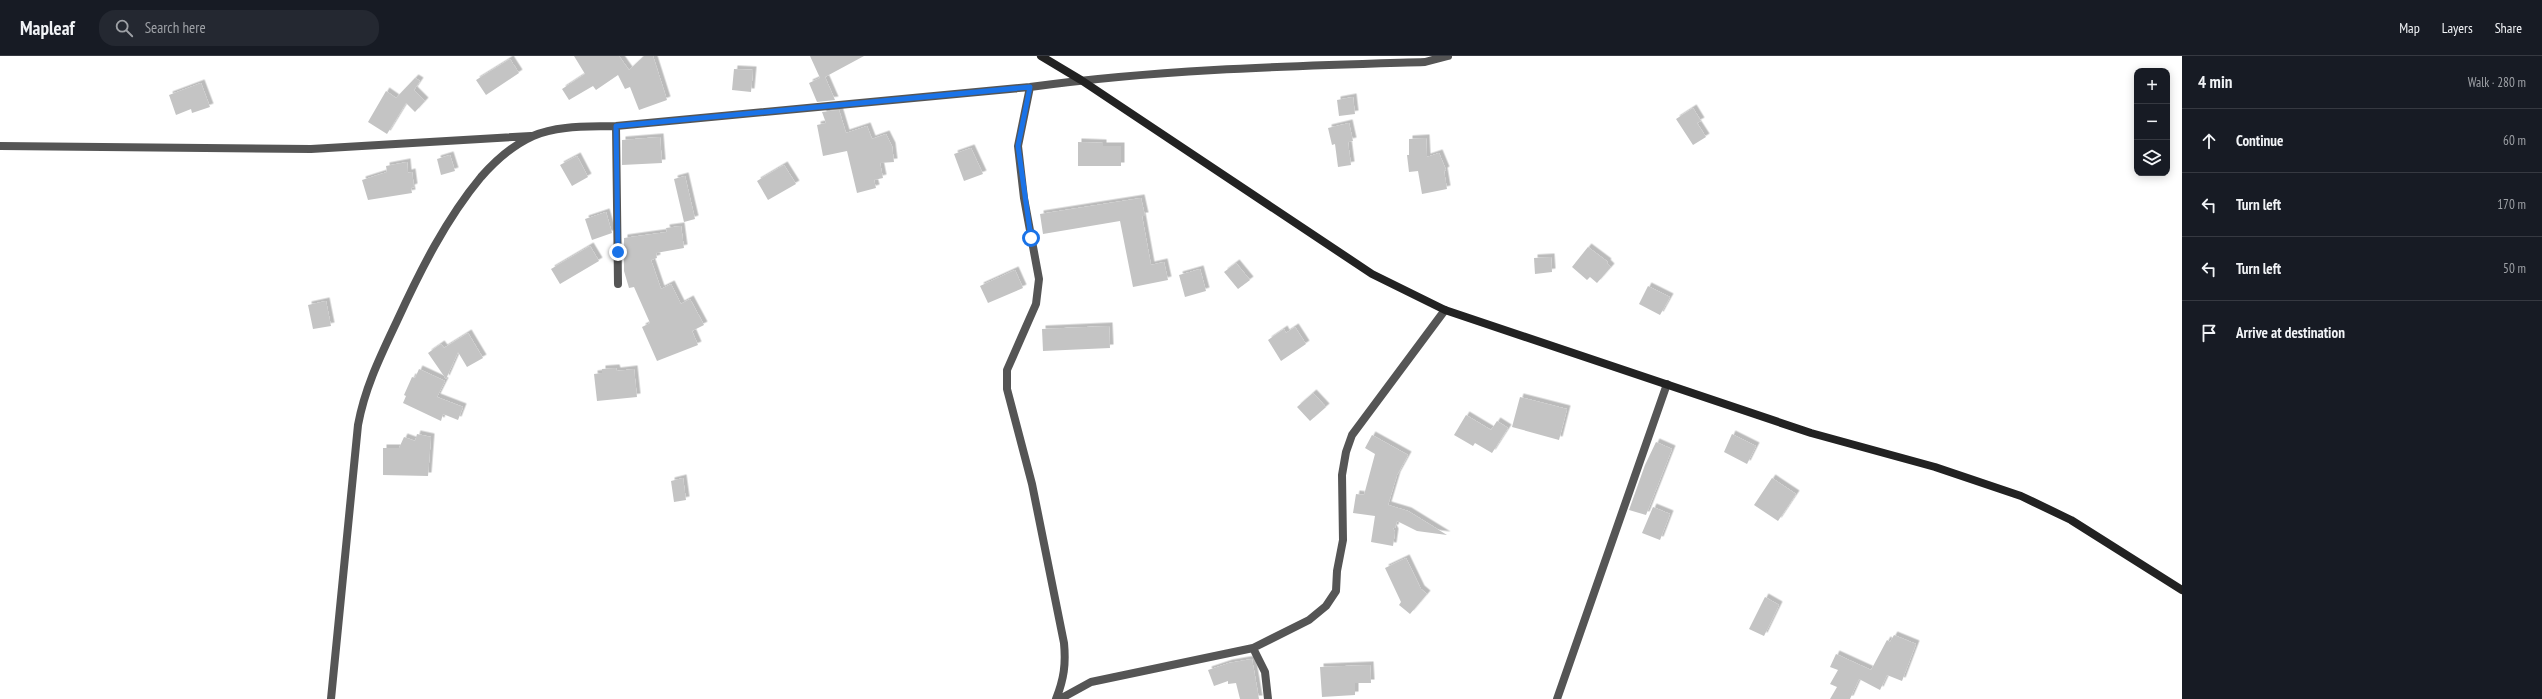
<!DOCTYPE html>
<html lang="en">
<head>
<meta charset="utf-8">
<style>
	body { margin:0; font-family:"PT Sans Narrow",sans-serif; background:#242831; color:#f1f3f6 }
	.controls { position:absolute; right:12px; top:12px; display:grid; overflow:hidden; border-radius:8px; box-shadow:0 2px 10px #0003 }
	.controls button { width:36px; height:36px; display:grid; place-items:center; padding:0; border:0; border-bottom:1px solid #363941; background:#171b24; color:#f1f3f6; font:20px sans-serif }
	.stop { position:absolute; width:12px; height:12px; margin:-9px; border:3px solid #1a73e8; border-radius:50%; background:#fff }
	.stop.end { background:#1a73e8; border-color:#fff; box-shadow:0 1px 4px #0008 }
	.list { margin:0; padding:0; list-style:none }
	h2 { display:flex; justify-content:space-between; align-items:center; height:52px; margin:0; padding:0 16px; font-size:17px }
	h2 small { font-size:13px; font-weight:400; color:#9ea1a6 }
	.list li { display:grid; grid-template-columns:26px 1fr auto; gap:12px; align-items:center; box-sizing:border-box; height:64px; padding:0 16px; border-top:1px solid #363941 }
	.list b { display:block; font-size:15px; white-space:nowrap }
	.list em { font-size:13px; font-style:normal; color:#9ea1a6 }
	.icon { flex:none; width:22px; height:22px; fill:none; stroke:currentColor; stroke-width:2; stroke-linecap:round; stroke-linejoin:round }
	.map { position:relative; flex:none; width:2182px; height:643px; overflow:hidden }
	header { display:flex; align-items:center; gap:24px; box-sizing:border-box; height:56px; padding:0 20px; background:#171b24; border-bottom:1px solid #363941 }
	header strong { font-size:19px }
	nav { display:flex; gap:22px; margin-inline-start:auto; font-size:14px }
	.search { width:280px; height:36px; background:#242831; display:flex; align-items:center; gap:10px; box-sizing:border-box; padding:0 14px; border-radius:16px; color:#9ea1a6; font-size:15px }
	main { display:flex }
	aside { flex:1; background:#171b24 }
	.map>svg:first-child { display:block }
	.building { fill:#c4c4c4; filter:url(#shadow) }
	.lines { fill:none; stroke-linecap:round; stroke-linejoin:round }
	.street { stroke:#555; stroke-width:8 }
	.secondary { stroke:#222; stroke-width:8 }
	.route { stroke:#1a73e8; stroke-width:5 }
</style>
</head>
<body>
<header>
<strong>Mapleaf</strong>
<div class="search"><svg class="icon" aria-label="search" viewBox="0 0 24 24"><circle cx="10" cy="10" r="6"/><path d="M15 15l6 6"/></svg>Search here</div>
<nav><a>Map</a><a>Layers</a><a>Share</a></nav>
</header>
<main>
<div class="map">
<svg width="2182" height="643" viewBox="0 0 2182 643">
	<defs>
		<filter id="shadow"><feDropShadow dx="3.5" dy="-3.5" stdDeviation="0" flood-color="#0004"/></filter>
	</defs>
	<rect width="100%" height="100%" fill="#fff"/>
	<path class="building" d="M574 0H619L629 14 644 0H653L667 44 639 54 630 31 625 33 618 19 596 34 593 30 569 44 562 33 585 18Z
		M810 0H864L825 21 835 44 817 46 809 27 820 22Z
		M510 3 519 17 486 39 476 24Z
		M734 13 753 14 751 36 732 34Z
		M415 22 420 25 414 34 425 45 415 56 406 47 387 78 368 66 386 35 396 42Z
		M201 27 210 51 192 57 191 53 176 59 169 39Z
		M1353 41 1355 58 1339 60 1337 44Z
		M1693 52 1701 65 1697 67 1706 81 1693 89 1676 63Z
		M839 54 846 77 867 70 872 83 886 78 892 90 894 106 880 107 883 122 874 124 876 132 857 137 847 95 823 100 817 69 826 67 822 56Z
		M1349 67 1353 85 1348 86 1351 109 1338 111 1335 88 1332 89 1328 72Z
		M660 81 662 107 622 109V84Z
		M1426 82 1427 101 1439 97 1446 114 1444 115 1447 133 1422 138 1418 115 1409 116 1407 99H1409V83Z
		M1078 86 1103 87V90H1121V110H1078Z
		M971 92 983 118 964 125 954 98Z
		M450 99 455 115 441 119 437 103Z
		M577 100 588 121 572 130 560 109Z
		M407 106 408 117 412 116 414 131 411 132 412 137 368 144 362 124 387 116 386 110Z
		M784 109 796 128 768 144 757 125Z
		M685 120 695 163 684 166 674 123Z
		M1141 142 1145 160H1142L1151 209 1164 206 1168 224 1133 231 1120 165 1043 178 1040 158Z
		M606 156 612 177 592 184 585 163Z
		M681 170 684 192 656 197 657 202 651 204 661 233 671 228 681 248 690 243 704 269 692 275 698 289 657 305 642 271 650 267 634 231 629 232 624 215V182L667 176 666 172Z
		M590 190 599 205 560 228 551 213Z
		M1588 191 1608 206 1607 207 1611 211 1597 227 1590 221 1587 224 1572 211Z
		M1551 201 1552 216 1535 218 1534 202Z
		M1236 207 1250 224 1238 233 1224 216Z
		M1200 213 1206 235 1185 241 1179 219Z
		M1015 214 1023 232 988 247 980 230Z
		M1648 230 1670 241 1660 259 1639 248Z
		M326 245 331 270 313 273 308 249Z
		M1109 270 1110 292 1043 295 1042 273Z
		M1295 271 1306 288 1281 305 1268 284 1284 273 1286 277Z
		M468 277 483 302 467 311 458 296 446 323 428 297 441 288 444 292Z
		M616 312 617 315 634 313 637 341 597 345 594 318 602 317V313Z
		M419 313 445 325 437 341 463 351 458 364 443 358 441 365 403 347 406 340 404 339 412 321 415 322Z
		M1313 337 1326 351 1310 365 1297 351Z
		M1520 341 1567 353 1559 384 1512 371Z
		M1466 359 1491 374 1497 365 1508 372 1492 397 1475 387 1473 390 1454 379Z
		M417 378 431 381 428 420 383 419V392H399L404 381 415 385Z
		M1732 378 1756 390 1747 408 1724 396Z
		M1372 379 1408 399 1397 419 1388 449 1408 455 1447 479 1417 475 1397 465 1395 472H1393L1395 476 1393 490 1371 486 1375 460 1353 457 1356 438 1364 439 1375 398 1365 392Z
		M1656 386 1672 393 1646 459 1629 454 1645 409Z
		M683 422 686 444 674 446 671 425Z
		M1772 422 1796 438 1778 465 1754 449Z
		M1653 451 1670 458 1660 484 1642 477Z
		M1406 502 1421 533 1427 538 1410 558 1399 549 1401 546 1385 512Z
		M1765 541 1779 549 1764 580 1749 573Z
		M1894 579 1916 588 1902 625 1887 619 1880 634 1859 623 1850 643H1830L1837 631 1830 628 1838 614 1830 611 1836 598 1871 614 1887 584 1890 586Z
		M1252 603 1259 643H1240L1236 627 1228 628V625L1214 630 1208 614 1229 607Z
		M1370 609 1371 627H1355V639L1322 641 1320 611Z"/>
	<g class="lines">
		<path class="street" d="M1030 31 1018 90 1024 142 1039 223 1036 248 1007 314V333L1032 428 1064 587C1066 608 1064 623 1056 643
			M616 70 618 228
			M0 90 311 93 531 80
			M1253 592 1265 616 1268 643
			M331 643 358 369C365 331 381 299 397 265 420 215 446 163 481 121 495 105 513 89 533 80 558 69 589 71 616 70L1030 31C1160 13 1293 10 1425 6L1448 0
			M1060 643 1091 626 1253 592 1309 564 1326 550 1336 535 1337 515 1343 484 1342 419 1346 396 1352 379 1445 254
			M1557 643 1667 328"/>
		<path class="secondary" d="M1041 0 1081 24 1372 218 1445 254 1811 377 1935 411 2021 440 2071 464 2182 534"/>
	</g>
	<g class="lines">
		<path class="route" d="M618 196 616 70 1030 31 1018 90 1031 182"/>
	</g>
</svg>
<div class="controls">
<button>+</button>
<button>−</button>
<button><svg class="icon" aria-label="layers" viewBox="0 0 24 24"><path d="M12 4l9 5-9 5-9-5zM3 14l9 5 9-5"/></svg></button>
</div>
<div class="stop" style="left:1031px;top:182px"></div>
<div class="stop end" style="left:618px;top:196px"></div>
</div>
<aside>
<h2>4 min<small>Walk · 280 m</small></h2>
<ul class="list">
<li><svg class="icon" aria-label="ahead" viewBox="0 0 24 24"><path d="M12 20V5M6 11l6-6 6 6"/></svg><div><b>Continue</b></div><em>60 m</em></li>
<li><svg class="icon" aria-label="left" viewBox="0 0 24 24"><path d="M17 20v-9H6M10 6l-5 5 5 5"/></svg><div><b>Turn left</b></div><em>170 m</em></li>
<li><svg class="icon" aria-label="left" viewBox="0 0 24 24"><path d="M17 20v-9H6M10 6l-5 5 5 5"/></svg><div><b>Turn left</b></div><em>50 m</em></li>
<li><svg class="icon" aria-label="arrive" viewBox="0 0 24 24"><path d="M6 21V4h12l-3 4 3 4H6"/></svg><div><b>Arrive at destination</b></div></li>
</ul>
</aside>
</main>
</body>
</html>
